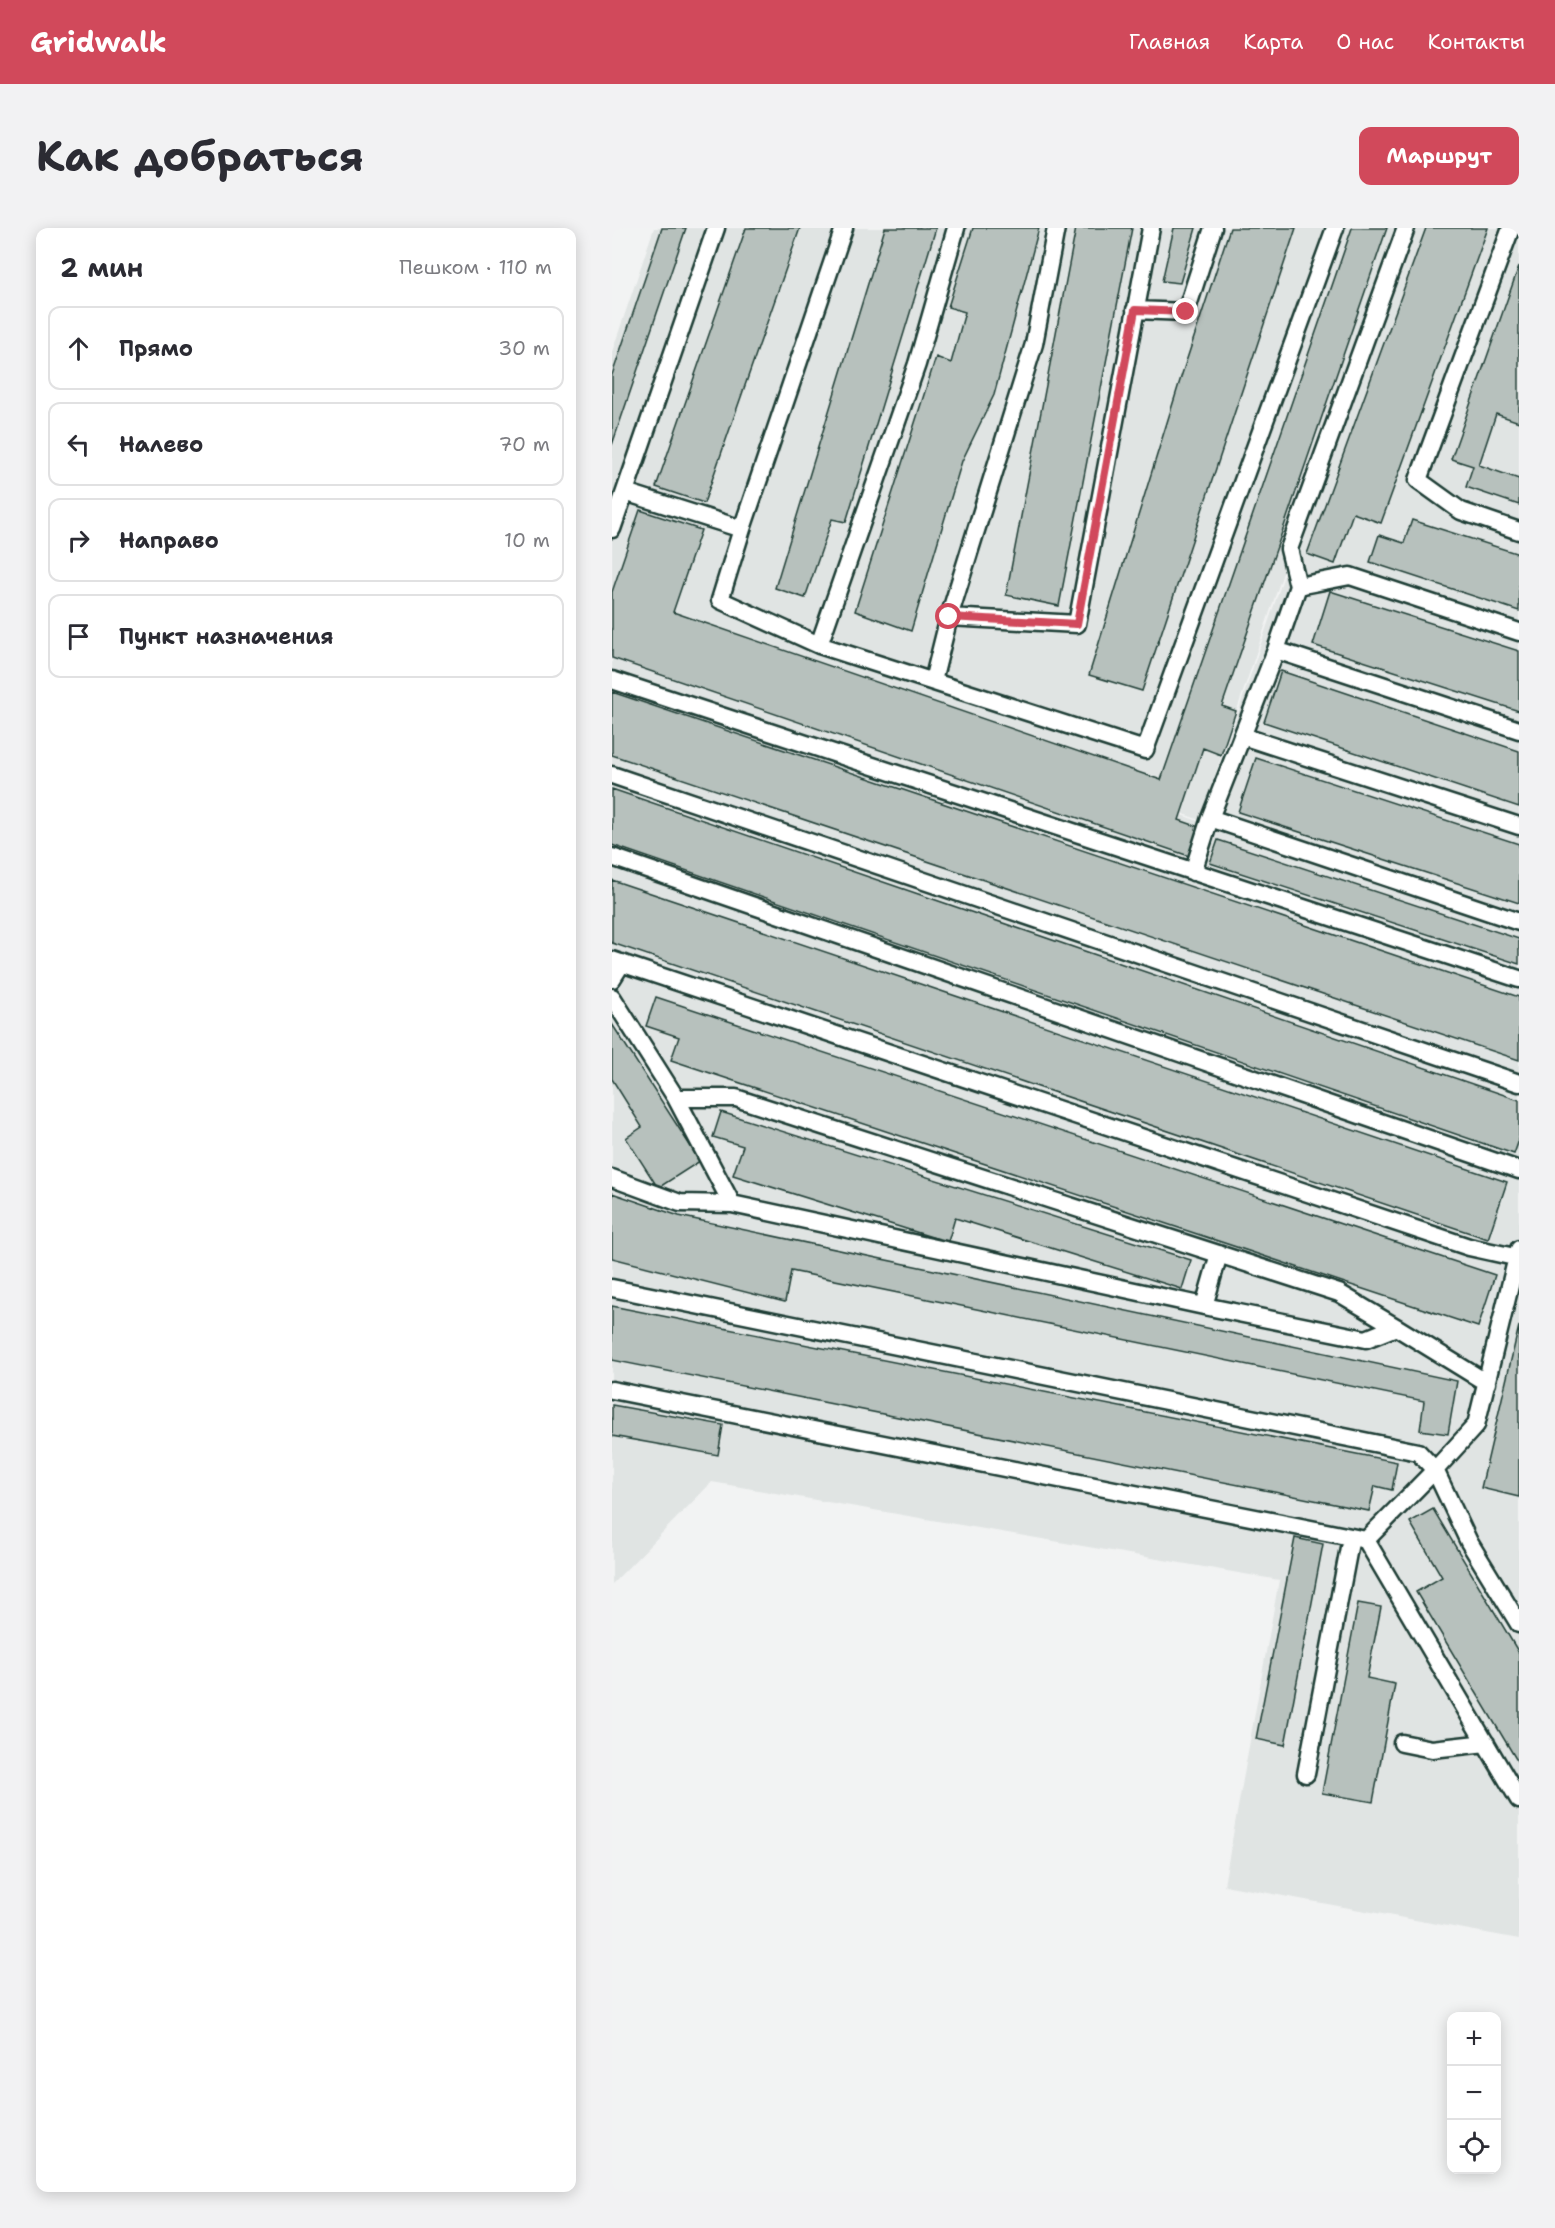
<!DOCTYPE html>
<html lang="ru">
<head>
<meta charset="utf-8">
<style>
	body { margin:0; font-family:"Shantell Sans",sans-serif; background:#f2f2f3; color:#2b2b33 }
	.controls { position:absolute; right:18px; bottom:18px; display:grid; overflow:hidden; border-radius:12px; box-shadow:0 3px 15px #0003 }
	.controls button { width:54px; height:54px; display:grid; place-items:center; padding:0; border:0; border-bottom:2px solid #e1e1e2; background:#fff; color:#2b2b33; font:30px sans-serif }
	.stop { position:absolute; width:18px; height:18px; margin:-14px; border:4px solid #d1495b; border-radius:50%; background:#fff }
	.stop.end { background:#d1495b; border-color:#fff; box-shadow:0 2px 6px #0008 }
	.list { margin:0; padding:0; list-style:none }
	h2 { display:flex; justify-content:space-between; align-items:center; height:78px; margin:0; padding:0 24px; font-size:26px }
	h2 small { font-size:20px; font-weight:400; color:#7c7c81 }
	.list li { display:grid; grid-template-columns:39px 1fr auto; gap:18px; align-items:center; box-sizing:border-box; height:84px; margin:0 12px 12px; padding:0 12px; border:2px solid #e1e1e2; border-radius:12px }
	.list b { display:block; font-size:22px; white-space:nowrap }
	.list em { font-size:20px; font-style:normal; color:#7c7c81 }
	.icon { flex:none; width:33px; height:33px; fill:none; stroke:currentColor; stroke-width:2; stroke-linecap:round; stroke-linejoin:round }
	.map { position:relative; flex:none; width:907px; height:1964px; overflow:hidden; border-radius:12px }
	header { display:flex; align-items:center; gap:36px; box-sizing:border-box; height:84px; padding:0 30px; background:#d1495b; color:#fff }
	header strong { font-size:28px }
	nav { display:flex; gap:33px; margin-inline-start:auto; font-size:21px }
	.intro { display:flex; align-items:center; justify-content:space-between; box-sizing:border-box; height:144px; padding:0 36px }
	h1 { margin:0; font-size:42px }
	.button { padding:15px 27px; border-radius:12px; background:#d1495b; color:#fff; font-size:21px; font-weight:700 }
	main { display:flex; gap:36px; padding:0 36px }
	aside { flex:1; background:#fff; border-radius:12px; box-shadow:0 3px 15px #0003 }
	.map>svg:first-child { display:block }
	.built { fill:#e0e4e3 }
	.building { fill:#b7c1bd; stroke:#1f3d34; stroke-width:1.5 }
	.lines { fill:none; stroke-linecap:round; stroke-linejoin:round }
	.service-casing { stroke:#1f3d34; stroke-width:21 }
	.service { stroke:#fff; stroke-width:16 }
	.route { stroke:#d1495b; stroke-width:8 }
</style>
</head>
<body>
<header>
<strong>Gridwalk</strong>
<nav><a>Главная</a><a>Карта</a><a>О нас</a><a>Контакты</a></nav>
</header>
<div class="intro"><h1>Как добраться</h1><a class="button">Маршрут</a></div>
<main>
<aside>
<h2>2 мин<small>Пешком · 110 m</small></h2>
<ul class="list">
<li><svg class="icon" aria-label="ahead" viewBox="0 0 24 24"><path d="M12 20V5M6 11l6-6 6 6"/></svg><div><b>Прямо</b></div><em>30 m</em></li>
<li><svg class="icon" aria-label="left" viewBox="0 0 24 24"><path d="M17 20v-9H6M10 6l-5 5 5 5"/></svg><div><b>Налево</b></div><em>70 m</em></li>
<li><svg class="icon" aria-label="right" viewBox="0 0 24 24"><path d="M7 20v-9h11M14 6l5 5-5 5"/></svg><div><b>Направо</b></div><em>10 m</em></li>
<li><svg class="icon" aria-label="arrive" viewBox="0 0 24 24"><path d="M6 21V4h12l-3 4 3 4H6"/></svg><div><b>Пункт назначения</b></div></li>
</ul>
</aside>
<div class="map">
<svg width="907" height="1964" viewBox="0 0 907 1964">
	<rect width="100%" height="100%" fill="#f2f3f3"/>
	<filter id="ink" filterUnits="userSpaceOnUse"><feTurbulence type="fractalNoise" baseFrequency=".0167" numOctaves="2"/><feDisplacementMap in="SourceGraphic" scale="12" xChannelSelector="R" yChannelSelector="G"/><feConvolveMatrix kernelMatrix="1 2 1 2 8 2 1 2 1" color-interpolation-filters="sRGB"/></filter>
	<g filter="url(#ink)">
		<path class="built" d="M42 0H787L588 592 0 383V124Z
			M789 0H907V1711L612 1657 667 1352 100 1254 0 1356V385L589 594Z"/>
		<path class="building" d="M50 0H74L0 217V147Z
			M134 0H188L92 275 44 259Z
			M273 0H324L234 294 220 291 193 370 163 360Z
			M361 0H427L382 167 350 233 299 403 243 383 324 129 339 135 353 84 336 79Z
			M464 0H520L447 378 394 367Z
			M562 0H584L568 55 550 53Z
			M618 0H684L530 463 477 447 570 146Z
			M740 0H775L610 478 624 483 609 527 591 520 567 592 587 599 577 628 0 430V364L28 282 89 302 61 384 549 552Z
			M814 0H876L769 295 741 285 723 336 695 326Z
			M907 38V194L884 186 867 237 907 251V277L854 259 861 238 839 231Z
			M800 292 907 326V383L758 334 767 307 792 315Z
			M718 363 907 423V483L701 417Z
			M669 443 907 523V579L652 494Z
			M0 464 907 769V832L0 527Z
			M644 530 907 616V675L626 584Z
			M0 561 907 872V912L902 926 0 617Z
			M606 612 907 711V736L598 635Z
			M0 652 895 954 876 1011 0 715Z
			M44 769 883 1047 866 1099 59 832 67 809 34 798Z
			M0 796 88 933 46 960 14 910 30 899 0 851Z
			M109 884 579 1032 570 1061 343 990 336 1014 121 947 131 918 101 909Z
			M0 965 67 988 845 1153 836 1206 808 1202 812 1173 179 1043 173 1074 0 1030Z
			M0 1078 785 1234 780 1262 763 1258 757 1283 0 1132Z
			M907 1098V1269L869 1260Z
			M0 1177 111 1197 106 1227 0 1208Z
			M821 1281 907 1425V1536L804 1364 830 1349 798 1294Z
			M683 1310 711 1316 673 1517 644 1511Z
			M746 1375 769 1379 755 1450 783 1456 761 1574 710 1565Z"/>
		<g class="lines">
			<g class="service-casing">
				<path id="service" d="M232 0 130 301 108 372 207 417 533 522 723 0
					M899 0 806 252 849 283 907 303
					M523 82 574 84 601 0
					M13 264 130 301
					M0 301 104 0
					M686 358 738 348 907 404
					M337 389 465 396 539 0
					M207 417 305 136 344 0
					M664 422 907 502
					M0 452 907 751
					M321 453 337 389 422 116 444 0
					M630 508 907 598
					M0 547 907 855
					M598 590 907 694
					M0 629 907 942
					M581 644 598 590 664 422 686 358 677 321 794 0
					M0 732 857 1019 907 1030
					M0 751 10 735
					M0 769 64 870 120 976
					M64 870H124L727 1065 784 1099
					M0 950 68 975 120 976 592 1078 754 1111 784 1099 875 1155
					M0 1060 806 1224 823 1242 857 1314 907 1396
					M592 1078 607 1026
					M0 1162 754 1312 907 1572
					M754 1312 823 1242 864 1197 907 1021
					M790 1515 820 1521 874 1515
					M694 1546 739 1309"/>
			</g>
			<use href="#service" class="service"/>
		</g>
	</g>
	<g class="lines" filter="url(#ink)">
		<path class="route" d="M337 389 465 396 523 82 574 84"/>
	</g>
</svg>
<div class="controls">
<button>+</button>
<button>−</button>
<button><svg class="icon" aria-label="locate" viewBox="0 0 24 24"><circle cx="12" cy="12" r="6"/><path d="M12 2v4M12 18v4M2 12h4M18 12h4"/></svg></button>
</div>
<div class="stop" style="left:337px;top:389px"></div>
<div class="stop end" style="left:574px;top:84px"></div>
</div>
</main>
</body>
</html>
